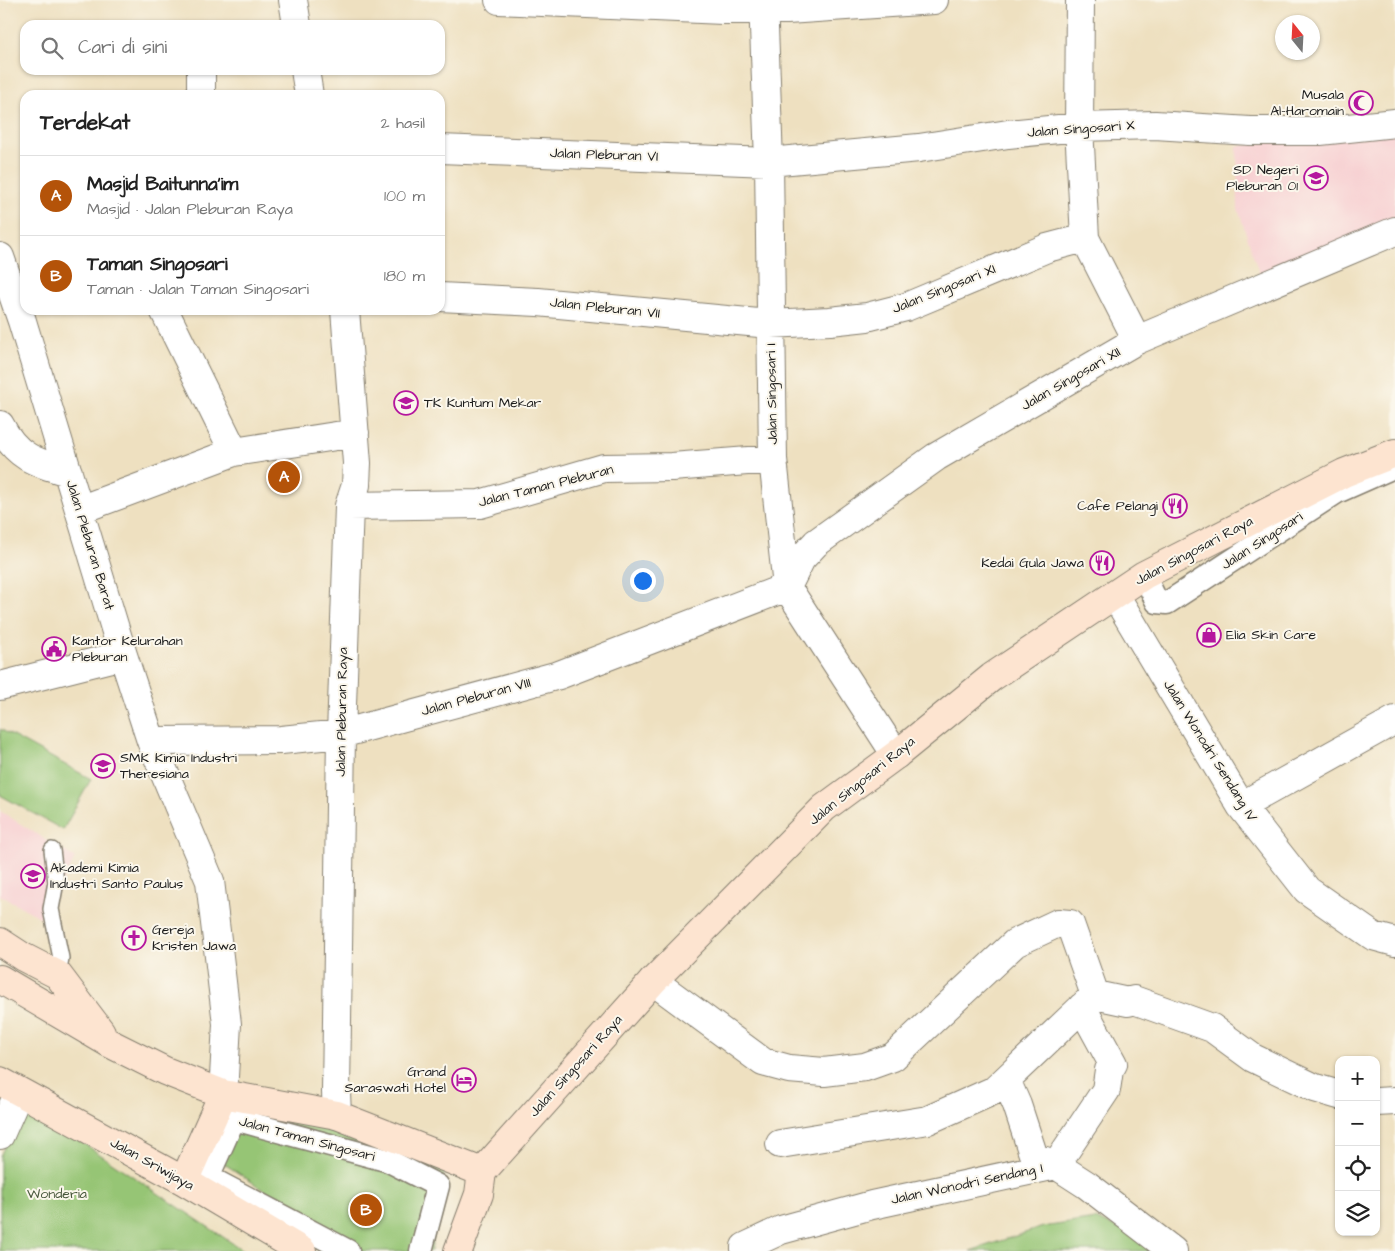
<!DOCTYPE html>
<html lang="id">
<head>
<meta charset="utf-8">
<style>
	body { margin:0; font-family:"Architects Daughter",sans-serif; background:#f2f2f2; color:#222 }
	.controls { position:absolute; right:15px; bottom:15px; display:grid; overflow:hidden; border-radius:10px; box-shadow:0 1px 4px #0004 }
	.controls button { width:45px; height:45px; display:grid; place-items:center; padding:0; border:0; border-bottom:1px solid #e0e0e0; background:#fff; color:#222; font:25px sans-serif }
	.compass { position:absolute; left:1275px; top:15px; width:45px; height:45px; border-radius:50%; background:#fff; box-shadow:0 1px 4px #0004; rotate:342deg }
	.you { position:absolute; left:642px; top:580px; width:18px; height:18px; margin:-12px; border:4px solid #fff; border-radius:50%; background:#1a73e8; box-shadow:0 0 0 8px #1a73e833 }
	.badge { display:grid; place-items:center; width:32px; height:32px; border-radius:50%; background:#b45309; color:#fff; font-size:16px; font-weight:700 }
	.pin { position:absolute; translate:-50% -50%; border:2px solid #fff; box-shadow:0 1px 5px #0006 }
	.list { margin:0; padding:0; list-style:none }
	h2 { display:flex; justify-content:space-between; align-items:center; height:65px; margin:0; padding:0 20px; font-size:21px }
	h2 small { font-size:16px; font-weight:400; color:#767676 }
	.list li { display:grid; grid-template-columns:32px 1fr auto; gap:15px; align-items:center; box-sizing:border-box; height:80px; padding:0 20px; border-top:1px solid #e0e0e0 }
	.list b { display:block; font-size:19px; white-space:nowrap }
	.list p { margin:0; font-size:16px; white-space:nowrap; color:#767676 }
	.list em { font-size:16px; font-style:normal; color:#767676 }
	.icon { flex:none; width:28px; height:28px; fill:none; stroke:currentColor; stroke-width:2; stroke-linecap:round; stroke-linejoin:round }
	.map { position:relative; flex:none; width:1395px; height:1251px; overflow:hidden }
	.search { position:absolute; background:#fff; box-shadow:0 1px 4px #0004; left:20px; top:20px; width:425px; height:55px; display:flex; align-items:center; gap:12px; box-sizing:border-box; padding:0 18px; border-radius:15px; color:#767676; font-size:19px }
	.panel { position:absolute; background:#fff; box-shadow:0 1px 4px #0004; left:20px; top:90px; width:425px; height:225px; border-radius:15px }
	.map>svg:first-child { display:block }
	.built { fill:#f7cfd1 }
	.green { fill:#96c574; stroke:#597048 }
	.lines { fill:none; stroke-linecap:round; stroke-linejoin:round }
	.service-casing { stroke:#857e6e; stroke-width:18 }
	.pedestrian-casing { stroke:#857e6e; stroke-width:25 }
	.minor-casing { stroke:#857e6e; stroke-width:30 }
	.secondary-casing { stroke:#857e6e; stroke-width:30 }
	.service { stroke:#fff; stroke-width:15 }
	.pedestrian { stroke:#fff; stroke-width:22 }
	.minor { stroke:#fff; stroke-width:28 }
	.secondary { stroke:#fde4d0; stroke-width:28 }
	.labels { text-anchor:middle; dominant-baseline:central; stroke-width:4; stroke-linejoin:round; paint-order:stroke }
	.poi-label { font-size:14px; fill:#1c1c1c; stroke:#fbf7ec; text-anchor:start }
	.street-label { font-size:14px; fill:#1c1c1c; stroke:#fbf7ec }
	.park-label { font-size:14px; fill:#47573b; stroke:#fbf7ec }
</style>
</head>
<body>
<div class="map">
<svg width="1395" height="1251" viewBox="0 0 1395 1251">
	<rect width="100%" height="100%" fill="#fbf7ec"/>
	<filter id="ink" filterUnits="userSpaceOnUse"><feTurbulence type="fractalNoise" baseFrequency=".02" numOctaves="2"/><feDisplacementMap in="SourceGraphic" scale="10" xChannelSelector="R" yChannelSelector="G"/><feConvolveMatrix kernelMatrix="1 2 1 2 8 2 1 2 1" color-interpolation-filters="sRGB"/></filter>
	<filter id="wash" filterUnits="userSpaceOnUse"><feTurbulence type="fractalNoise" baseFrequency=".0096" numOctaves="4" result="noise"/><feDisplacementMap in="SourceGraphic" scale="20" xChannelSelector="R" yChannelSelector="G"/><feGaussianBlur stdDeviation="1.12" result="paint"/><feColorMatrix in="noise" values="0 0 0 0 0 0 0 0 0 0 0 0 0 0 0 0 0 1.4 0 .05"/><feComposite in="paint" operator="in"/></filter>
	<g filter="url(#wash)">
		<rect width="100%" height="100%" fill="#eee0c0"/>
		<path class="built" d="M1395 126V224L1261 279 1238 209 1237 146Z
			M0 811 75 858 43 919 0 895Z"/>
		<path class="green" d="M0 729 91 779 63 830 0 795Z
			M25 1104 244 1251H0V1156Z
			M237 1104 339 1123 445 1169 431 1251H356L211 1155Z
			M1095 1219 1139 1237 1156 1251H970L1043 1227Z"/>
	</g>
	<g filter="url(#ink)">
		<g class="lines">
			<g class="service-casing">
				<path id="service" d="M52 850 56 882 51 909 61 958 58 975"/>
			</g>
			<g class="pedestrian-casing">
				<path id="pedestrian" d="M1144 575 1157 602 1167 603 1337 492 1389 469
					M348 1251 208 1177 234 1119 389 1161 438 1186 421 1251"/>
			</g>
			<g class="minor-casing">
				<path id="minor" d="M293 0 297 25
					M499 0 723 10H787L934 0
					M763 0 769 162 773 459 787 587 896 755
					M1080 0 1079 127 1085 238 1137 340
					M305 70 309 95
					M201 95V70
					M440 149 769 162 919 148 1008 134 1079 127 1155 125 1250 131H1320L1395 123
					M0 257 22 321 123 655 151 741 210 881 227 1024 223 1094
					M440 297 538 302 770 324 830 321 867 317 906 307 1047 248 1085 238
					M164 310 234 452
					M0 425C16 457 35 462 68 472
					M349 506 480 504 604 468 672 467 773 459
					M79 510 234 452 355 433
					M1115 595 1241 806 1307 890 1373 936 1395 942
					M0 686 123 655
					M151 741 281 740 341 734 559 675 787 587 801 559 816 543 936 457 1137 340 1395 231
					M1241 806 1395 720
					M653 981 763 1062 789 1069 824 1072 865 1067 893 1057 1015 943 1058 923 1070 924 1095 995
					M1006 1080 1017 1105 1034 1157 1056 1165 1106 1090 1109 1070 1113 1064 1082 1007
					M1376 1102 1395 1101
					M337 1115 336 1092 341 734 349 506 356 485 357 463 345 310
					M0 1135 19 1092
					M780 1144 928 1120 995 1090 1095 995 1128 1002 1134 1000 1212 1028 1253 1058 1315 1088 1339 1095
					M745 1251V1247L781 1230 872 1205 1056 1165 1087 1185 1173 1251"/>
			</g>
			<g class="secondary-casing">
				<path id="secondary" d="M0 942 23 957 58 975 101 1032
					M0 979 109 1043 165 1071 223 1094 337 1115 482 1172
					M0 1081 184 1181 302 1251
					M184 1181 223 1094
					M458 1251 479 1194 482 1172 653 981 824 808 896 755 992 677 1144 575 1344 473 1395 453"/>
			</g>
			<use href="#service" class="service"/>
			<use href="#pedestrian" class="pedestrian"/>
			<use href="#minor" class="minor"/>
			<use href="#secondary" class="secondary"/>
		</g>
	</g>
	<defs>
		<g id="mosque-ring" transform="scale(1.25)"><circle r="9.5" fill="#fbf7ec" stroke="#b5179e" stroke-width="1.5"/><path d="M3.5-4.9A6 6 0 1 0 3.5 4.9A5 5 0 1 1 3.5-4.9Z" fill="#b5179e"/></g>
		<g id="school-ring" transform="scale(1.25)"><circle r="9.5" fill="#fbf7ec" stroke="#b5179e" stroke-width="1.5"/><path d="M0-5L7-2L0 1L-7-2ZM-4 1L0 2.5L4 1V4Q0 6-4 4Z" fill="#b5179e"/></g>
		<g id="restaurant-ring" transform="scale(1.25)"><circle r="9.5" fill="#fbf7ec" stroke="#b5179e" stroke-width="1.5"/><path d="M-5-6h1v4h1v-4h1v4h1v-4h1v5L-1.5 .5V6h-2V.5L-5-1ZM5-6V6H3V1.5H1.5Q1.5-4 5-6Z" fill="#b5179e"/></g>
		<g id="shop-ring" transform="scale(1.25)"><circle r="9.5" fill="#fbf7ec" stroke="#b5179e" stroke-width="1.5"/><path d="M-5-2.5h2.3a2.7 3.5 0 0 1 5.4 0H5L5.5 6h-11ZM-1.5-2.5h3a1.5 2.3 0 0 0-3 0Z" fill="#b5179e"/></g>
		<g id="civic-ring" transform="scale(1.25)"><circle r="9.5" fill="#fbf7ec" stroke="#b5179e" stroke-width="1.5"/><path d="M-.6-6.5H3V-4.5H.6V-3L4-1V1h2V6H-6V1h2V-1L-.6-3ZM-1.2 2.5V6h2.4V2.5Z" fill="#b5179e"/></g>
		<g id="university-ring" transform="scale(1.25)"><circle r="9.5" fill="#fbf7ec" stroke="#b5179e" stroke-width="1.5"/><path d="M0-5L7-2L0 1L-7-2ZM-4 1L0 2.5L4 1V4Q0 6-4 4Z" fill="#b5179e"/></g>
		<g id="church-ring" transform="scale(1.25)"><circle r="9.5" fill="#fbf7ec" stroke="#b5179e" stroke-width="1.5"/><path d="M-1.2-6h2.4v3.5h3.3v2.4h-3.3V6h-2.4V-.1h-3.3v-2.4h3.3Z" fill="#b5179e"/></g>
		<g id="hotel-ring" transform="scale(1.25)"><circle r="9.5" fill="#fbf7ec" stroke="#b5179e" stroke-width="1.5"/><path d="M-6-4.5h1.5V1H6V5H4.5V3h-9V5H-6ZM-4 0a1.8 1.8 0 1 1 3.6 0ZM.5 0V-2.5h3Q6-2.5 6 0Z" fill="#b5179e"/></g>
	</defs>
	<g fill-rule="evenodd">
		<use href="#mosque-ring" x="1361" y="103"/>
		<use href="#school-ring" x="1316" y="178"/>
		<use href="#school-ring" x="406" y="403"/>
		<use href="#restaurant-ring" x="1175" y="506"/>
		<use href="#restaurant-ring" x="1102" y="563"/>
		<use href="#shop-ring" x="1209" y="635"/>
		<use href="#civic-ring" x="54" y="649"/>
		<use href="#school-ring" x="103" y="766"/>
		<use href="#university-ring" x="33" y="876"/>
		<use href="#church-ring" x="134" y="938"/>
		<use href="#hotel-ring" x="464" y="1080"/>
	</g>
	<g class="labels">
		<g class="poi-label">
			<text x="1344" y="95" text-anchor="end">Musala<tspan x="1344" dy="16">Al-Haromain</tspan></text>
			<text x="1298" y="170" text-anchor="end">SD Negeri<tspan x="1298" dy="16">Pleburan 01</tspan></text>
			<text x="424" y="403">TK Kuntum Mekar</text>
			<text x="1158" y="506" text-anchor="end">Cafe Pelangi</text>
			<text x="1084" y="563" text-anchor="end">Kedai Gula Jawa</text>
			<text x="1226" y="635">Elia Skin Care</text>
			<text x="72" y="641">Kantor Kelurahan<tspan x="72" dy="16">Pleburan</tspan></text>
			<text x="120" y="758">SMK Kimia Industri<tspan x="120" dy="16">Theresiana</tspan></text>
			<text x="50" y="868">Akademi Kimia<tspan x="50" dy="16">Industri Santo Paulus</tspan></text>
			<text x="152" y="930">Gereja<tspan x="152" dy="16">Kristen Jawa</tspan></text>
			<text x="446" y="1072" text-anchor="end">Grand<tspan x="446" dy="16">Saraswati Hotel</tspan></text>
		</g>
		<g class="street-label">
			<text transform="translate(1081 129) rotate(-4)">Jalan Singosari X</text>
			<text transform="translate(604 155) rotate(2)">Jalan Pleburan VI</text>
			<text transform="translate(944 289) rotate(-22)">Jalan Singosari XI</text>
			<text transform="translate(605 308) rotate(6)">Jalan Pleburan VII</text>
			<text transform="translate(1071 379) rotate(-30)">Jalan Singosari XII</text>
			<text transform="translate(772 394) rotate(-91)">Jalan Singosari I</text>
			<text transform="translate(546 486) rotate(-14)">Jalan Taman Pleburan</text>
			<text transform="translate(1262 541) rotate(-33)">Jalan Singosari</text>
			<text transform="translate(90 545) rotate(73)">Jalan Pleburan Barat</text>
			<text transform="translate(1194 551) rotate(-28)">Jalan Singosari Raya</text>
			<text transform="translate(476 697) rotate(-15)">Jalan Pleburan VIII</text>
			<text transform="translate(342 712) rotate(-89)">Jalan Pleburan Raya</text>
			<text transform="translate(1210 751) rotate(58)">Jalan Wonodri Sendang IV</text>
			<text transform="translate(862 781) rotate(-39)">Jalan Singosari Raya</text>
			<text transform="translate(576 1066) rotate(-48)">Jalan Singosari Raya</text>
			<text transform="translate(307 1139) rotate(15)">Jalan Taman Singosari</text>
			<text transform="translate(152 1164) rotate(29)">Jalan Sriwijaya</text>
			<text transform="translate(967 1184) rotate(-12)">Jalan Wonodri Sendang I</text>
		</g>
		<g class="park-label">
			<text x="57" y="1194">Wonderia</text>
		</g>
	</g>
</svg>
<div class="controls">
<button>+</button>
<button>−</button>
<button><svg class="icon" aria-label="locate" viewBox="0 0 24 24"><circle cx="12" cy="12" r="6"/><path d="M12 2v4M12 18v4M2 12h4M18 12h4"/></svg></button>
<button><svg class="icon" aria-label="layers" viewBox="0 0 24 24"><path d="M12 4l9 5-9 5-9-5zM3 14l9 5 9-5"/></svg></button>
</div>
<svg class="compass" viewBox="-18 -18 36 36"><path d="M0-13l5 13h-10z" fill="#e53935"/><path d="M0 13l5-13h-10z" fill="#767676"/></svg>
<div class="you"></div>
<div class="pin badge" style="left:284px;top:477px">A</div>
<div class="pin badge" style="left:366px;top:1210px">B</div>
<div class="search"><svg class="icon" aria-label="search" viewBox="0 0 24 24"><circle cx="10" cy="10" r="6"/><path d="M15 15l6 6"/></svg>Cari di sini</div>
<section class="panel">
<h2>Terdekat<small>2 hasil</small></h2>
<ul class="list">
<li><span class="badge">A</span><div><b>Masjid Baitunna'im</b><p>Masjid · Jalan Pleburan Raya</p></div><em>100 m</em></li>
<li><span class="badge">B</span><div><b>Taman Singosari</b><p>Taman · Jalan Taman Singosari</p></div><em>180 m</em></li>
</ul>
</section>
</div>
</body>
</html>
